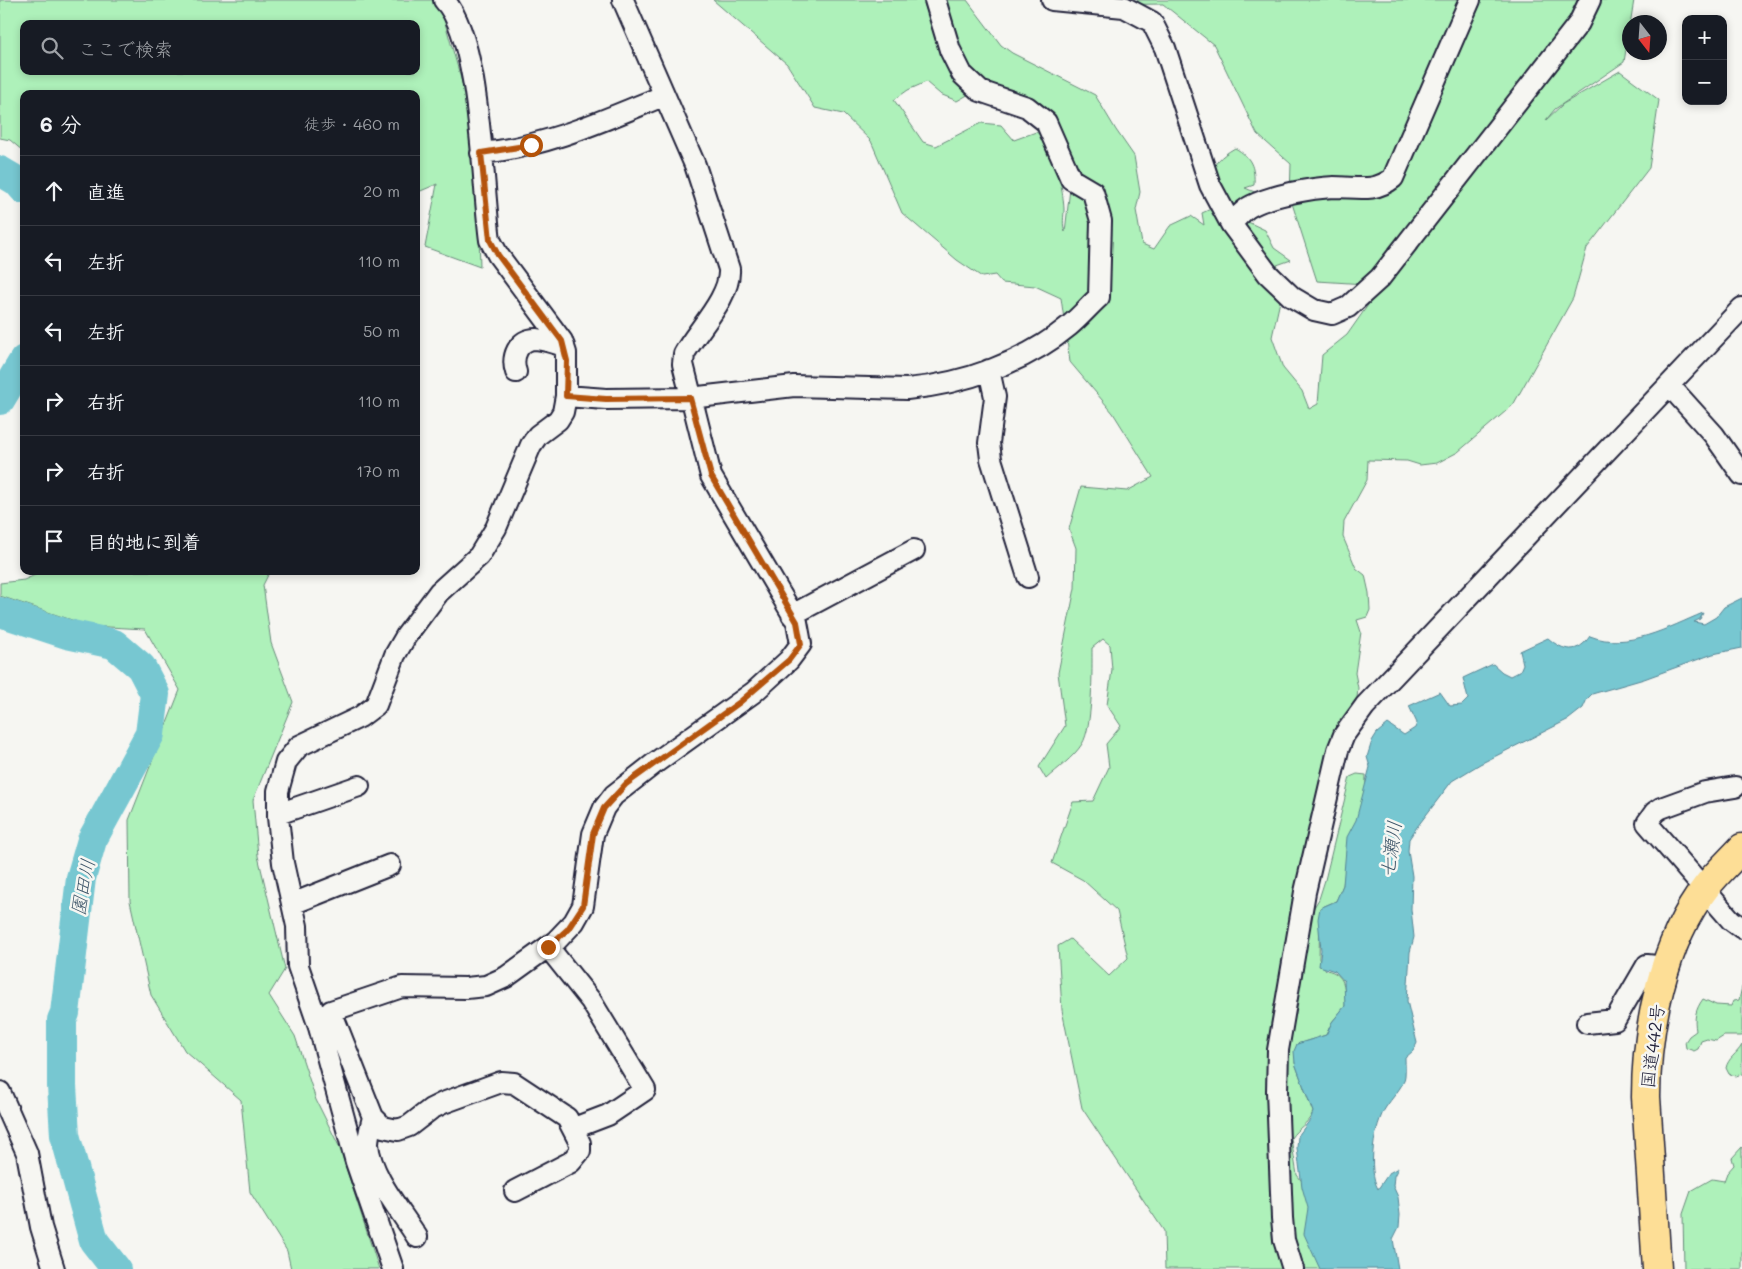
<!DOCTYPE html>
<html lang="ja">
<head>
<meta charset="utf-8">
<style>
	body { margin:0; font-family:Mali,"Klee One",sans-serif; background:#242831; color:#f1f3f6 }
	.controls { position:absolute; right:15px; top:15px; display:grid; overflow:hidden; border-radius:10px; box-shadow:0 2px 8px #0003 }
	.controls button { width:45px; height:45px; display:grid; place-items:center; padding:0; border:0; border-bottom:1px solid #363941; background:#171b24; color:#f1f3f6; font:25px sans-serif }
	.compass { position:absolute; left:1622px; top:15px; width:45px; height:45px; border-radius:50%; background:#171b24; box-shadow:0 2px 8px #0003; rotate:163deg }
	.stop { position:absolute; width:15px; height:15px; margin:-11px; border:4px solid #b45309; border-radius:50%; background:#fff }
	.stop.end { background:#b45309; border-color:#fff; box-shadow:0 1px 5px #0008 }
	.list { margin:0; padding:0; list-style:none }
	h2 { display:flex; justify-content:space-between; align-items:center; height:65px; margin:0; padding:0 20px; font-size:21px }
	h2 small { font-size:16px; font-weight:400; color:#9ea1a6 }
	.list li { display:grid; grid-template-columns:32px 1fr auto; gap:15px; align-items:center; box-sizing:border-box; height:70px; padding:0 20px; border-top:1px solid #363941 }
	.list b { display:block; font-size:19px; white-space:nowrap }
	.list em { font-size:16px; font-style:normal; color:#9ea1a6 }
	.icon { flex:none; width:28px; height:28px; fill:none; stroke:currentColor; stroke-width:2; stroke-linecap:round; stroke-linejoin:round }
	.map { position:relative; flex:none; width:1742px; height:1269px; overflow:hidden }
	.search { position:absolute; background:#171b24; box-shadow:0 2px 8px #0003; left:20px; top:20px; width:400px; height:55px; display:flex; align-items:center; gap:12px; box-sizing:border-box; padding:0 18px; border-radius:10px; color:#9ea1a6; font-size:19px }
	.panel { position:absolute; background:#171b24; box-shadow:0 2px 8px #0003; left:20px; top:90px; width:400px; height:485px; border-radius:10px }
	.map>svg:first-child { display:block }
	.green { fill:#aef1ba; stroke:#688a7a; fill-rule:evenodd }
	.water { fill:#77c7d1; stroke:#558595 }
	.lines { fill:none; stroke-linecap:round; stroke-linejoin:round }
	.river { stroke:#77c7d1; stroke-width:30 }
	.minor-casing { stroke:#22223b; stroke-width:24 }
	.highway-casing { stroke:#22223b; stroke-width:31 }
	.minor { stroke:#f6f6f2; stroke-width:20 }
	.highway { stroke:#fdde96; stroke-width:28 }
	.route { stroke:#b45309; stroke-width:6 }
	.labels { text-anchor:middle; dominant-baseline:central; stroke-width:5; stroke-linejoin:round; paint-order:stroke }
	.street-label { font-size:18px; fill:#22223b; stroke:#f6f6f2 }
	.water-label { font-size:19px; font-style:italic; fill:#3c5468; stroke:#f6f6f2 }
</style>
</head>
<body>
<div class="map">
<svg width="1742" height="1269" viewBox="0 0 1742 1269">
	<rect width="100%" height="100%" fill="#f6f6f2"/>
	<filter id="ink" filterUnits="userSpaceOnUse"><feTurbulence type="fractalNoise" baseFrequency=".02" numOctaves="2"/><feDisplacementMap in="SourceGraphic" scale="10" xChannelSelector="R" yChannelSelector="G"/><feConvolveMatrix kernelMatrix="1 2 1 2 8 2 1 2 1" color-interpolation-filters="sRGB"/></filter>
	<g filter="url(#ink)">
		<path class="green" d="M0 0H436L439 2 476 131 480 267 425 247 437 184 416 193V94H24V152L10 140 0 138ZM24 24H416V71H24Z
			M713 0H923L939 47 971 93 957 101 940 94 926 82 908 90 894 100 923 142 936 146 981 123 1001 125 1014 140 1036 132C1055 140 1063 190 1064 209 1064 217 1062 224 1065 232L1072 171 1069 150 982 82 969 68 962 55 945 0H967L1001 45 1012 53 1095 95 1116 130 1134 156 1140 192 1136 210 1142 244 1154 249 1170 226 1191 216 1204 225 1202 213 1213 208C1210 178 1205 165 1235 148 1251 157 1255 167 1254 185L1245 188 1257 193 1258 215 1248 222 1265 230 1274 248 1291 260 1277 265 1288 286 1280 301 1272 337 1283 368 1302 391 1309 409 1318 404 1322 355 1347 335 1382 285 1317 281 1290 197 1291 164 1257 134 1214 45 1163 4 1088 5 1085 0H1634L1624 62 1555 109 1546 120 1563 104 1620 71 1659 100 1649 168 1587 248 1573 298 1513 405 1458 452 1437 463 1420 465 1407 461 1368 460 1367 480 1344 522 1343 537 1356 568 1365 575 1369 593 1370 610 1367 617 1357 620 1361 632 1355 673 1358 688 1357 698 1350 714 1311 894 1313 909 1319 899 1325 880 1350 777 1357 774 1366 775 1365 810 1345 872 1343 885 1336 901 1320 908 1319 959 1326 970C1345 973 1346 989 1345 1006L1332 1022 1326 1035 1297 1044 1295 1063 1313 1112C1308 1125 1298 1127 1291 1138L1297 1175 1313 1195 1325 1269H1165L1164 1231 1082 1108 1062 1010 1058 946 1070 939 1109 976 1128 958 1117 911 1083 880 1052 863 1073 802 1093 801 1109 767 1106 744 1121 726 1107 705 1112 670 1110 645 1103 639 1092 648C1092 669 1093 727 1082 744 1073 758 1058 768 1046 779L1039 767 1065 726 1058 673 1075 588 1076 548 1069 529 1081 487 1127 491 1153 477 1113 413 1070 362 1061 298 1035 286 1002 283 995 275 982 277 957 260 902 213 871 141 843 114 815 108 787 64Z
			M44 571H270L263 585 271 643 293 702 253 800 258 856 285 969 269 995 295 1036 316 1100 339 1146 379 1269H291L287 1251 250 1192 241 1100 185 1051 151 995 130 901 129 820 180 690 145 629 90 626 0 596V583L24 580Z
			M1742 987V1036H1724L1716 1041 1707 1039 1701 1041 1698 1049 1694 1051 1686 1048 1685 1042 1689 1036 1696 1031C1694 1018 1695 1010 1703 999L1716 1005 1731 1006 1733 1001 1739 1000Z
			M1742 1045V1074L1736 1076 1729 1074 1726 1068C1728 1058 1737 1054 1742 1045Z
			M1742 1147V1269H1684L1683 1214 1691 1191 1712 1179 1724 1181 1727 1173 1734 1165 1732 1158Z"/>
		<path class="water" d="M1742 598V648L1713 654 1644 679 1592 694 1587 699 1583 708 1569 719 1480 764 1452 781 1417 827 1409 839 1408 851 1412 876 1411 909 1414 937 1410 952 1407 1001 1417 1043 1413 1051 1405 1058C1405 1065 1406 1075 1404 1081 1399 1091 1392 1098 1386 1107 1374 1125 1367 1169 1378 1189L1389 1173 1398 1168 1394 1176 1393 1186 1398 1197 1400 1215 1399 1227 1393 1239 1398 1269H1320L1304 1234 1308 1208 1302 1187 1297 1148 1298 1136 1310 1120 1313 1112 1295 1063 1294 1051 1297 1044 1326 1035 1332 1022 1345 1006 1344 981 1335 971 1319 966 1321 950 1318 919 1320 908 1336 901 1343 885 1347 837 1356 820 1370 767 1367 757 1372 741 1377 733 1388 724 1404 735 1415 728 1417 723 1409 706 1440 692 1450 706 1462 705 1468 699 1463 678 1493 664 1502 672 1510 676 1520 671 1523 664 1520 651 1548 638C1564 652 1578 654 1590 636 1627 651 1669 627 1703 613L1700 619 1694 622 1704 624 1716 617 1724 607Z"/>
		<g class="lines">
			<path class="river" d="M0 171 17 181 24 189
				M0 400 24 360
				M0 612 67 634 114 644 141 667 155 694 150 734 92 840 81 878 65 1013 62 1020V1086L65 1135 94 1241 116 1269"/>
			<g class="minor-casing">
				<path id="minor" d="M1052 0 1124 7 1152 22 1165 48 1210 185 1231 224 1268 274 1292 297 1314 310 1332 314 1348 307 1380 278 1579 23 1590 0
					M481 153C546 147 604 120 663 96
					M1231 224C1237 218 1244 209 1251 206 1273 195 1311 188 1334 187 1357 187 1374 193 1393 178L1470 0
					M989 370 995 397 989 443 991 459 1028 577
					M516 372C511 357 518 339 536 339 546 340 555 343 564 346
					M1669 385 1714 435 1742 475
					M566 396 606 399 690 398 794 386 907 389C963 384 1026 362 1069 326 1080 317 1089 306 1099 297L1101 221 1093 192 1071 179 1046 122 1027 107 980 91 962 74 950 50 935 0
					M792 615 914 550
					M1735 787 1705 792 1661 808 1655 812 1647 823 1731 920 1742 928
					M278 814 359 786
					M292 904 390 865
					M548 947 591 1001 645 1090 608 1115 574 1128
					M331 1011 373 1117 383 1127 398 1130 409 1126 431 1109 443 1103 501 1082 514 1083 567 1118 580 1143V1151L571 1162 515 1191
					M1587 1023 1615 1020 1647 965 1666 967
					M319 1027 298 966 297 926 283 863 278 817V791L286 762 299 746 360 717 376 705 395 655 406 636 439 592 479 556 496 528 531 445 538 435 558 420 563 412 566 396V353L562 341 498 255 490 240C482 183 481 39 444 0
					M0 1092 27 1153 41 1227 54 1269
					M373 1117C371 1126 368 1135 368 1144 370 1175 401 1211 417 1237
					M393 1269 356 1162 319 1027 320 1020 331 1011 402 987 466 988 486 986 506 977 556 941 574 922 583 906 593 834 604 808 614 795 655 763 754 692 789 660 801 644 797 622 711 476 683 364 684 354C697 330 731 297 729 269L695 165 623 0
					M1293 1269 1284 1240 1282 1218 1277 1091 1278 1050 1305 892 1338 750 1344 735 1365 706 1742 308"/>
			</g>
			<g class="highway-casing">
				<path id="highway" d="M1657 1269 1646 1097C1646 1028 1663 942 1706 887 1717 873 1730 861 1742 848"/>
			</g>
			<use href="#minor" class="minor"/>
			<use href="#highway" class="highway"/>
		</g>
	</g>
	<g class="lines" filter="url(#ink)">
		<path class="route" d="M531 145 481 153 490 240 498 255 562 341 567 361 566 396 606 399 690 398 711 476 797 622 801 644 789 660 740 702 626 784 604 808 593 834 583 906 568 929 548 947"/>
	</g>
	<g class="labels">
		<g class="street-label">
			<text transform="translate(1652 1046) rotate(-83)">国道442号</text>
		</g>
		<g class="water-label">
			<text transform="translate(1390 849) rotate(-82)">七瀬川</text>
			<text transform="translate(82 887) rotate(-79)">園田川</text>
		</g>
	</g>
</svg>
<div class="controls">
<button>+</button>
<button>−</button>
</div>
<svg class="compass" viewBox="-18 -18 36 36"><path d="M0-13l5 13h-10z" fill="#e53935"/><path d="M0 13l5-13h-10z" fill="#9ea1a6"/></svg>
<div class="stop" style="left:531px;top:145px"></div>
<div class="stop end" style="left:548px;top:947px"></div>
<div class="search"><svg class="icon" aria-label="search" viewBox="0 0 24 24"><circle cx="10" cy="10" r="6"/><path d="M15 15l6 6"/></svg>ここで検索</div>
<section class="panel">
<h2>6 分<small>徒歩 · 460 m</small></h2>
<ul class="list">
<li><svg class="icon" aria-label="ahead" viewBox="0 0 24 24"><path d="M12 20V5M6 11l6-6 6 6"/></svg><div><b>直進</b></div><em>20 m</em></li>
<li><svg class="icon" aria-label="left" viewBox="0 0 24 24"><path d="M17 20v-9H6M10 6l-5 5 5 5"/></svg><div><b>左折</b></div><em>110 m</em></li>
<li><svg class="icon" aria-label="left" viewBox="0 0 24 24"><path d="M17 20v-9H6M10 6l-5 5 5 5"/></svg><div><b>左折</b></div><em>50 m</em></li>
<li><svg class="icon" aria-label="right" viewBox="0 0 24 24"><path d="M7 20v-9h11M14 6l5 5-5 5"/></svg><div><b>右折</b></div><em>110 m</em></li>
<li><svg class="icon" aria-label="right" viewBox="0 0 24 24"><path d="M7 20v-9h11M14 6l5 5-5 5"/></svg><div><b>右折</b></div><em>170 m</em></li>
<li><svg class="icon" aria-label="arrive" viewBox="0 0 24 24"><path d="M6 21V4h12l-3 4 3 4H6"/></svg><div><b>目的地に到着</b></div></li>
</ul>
</section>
</div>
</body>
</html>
